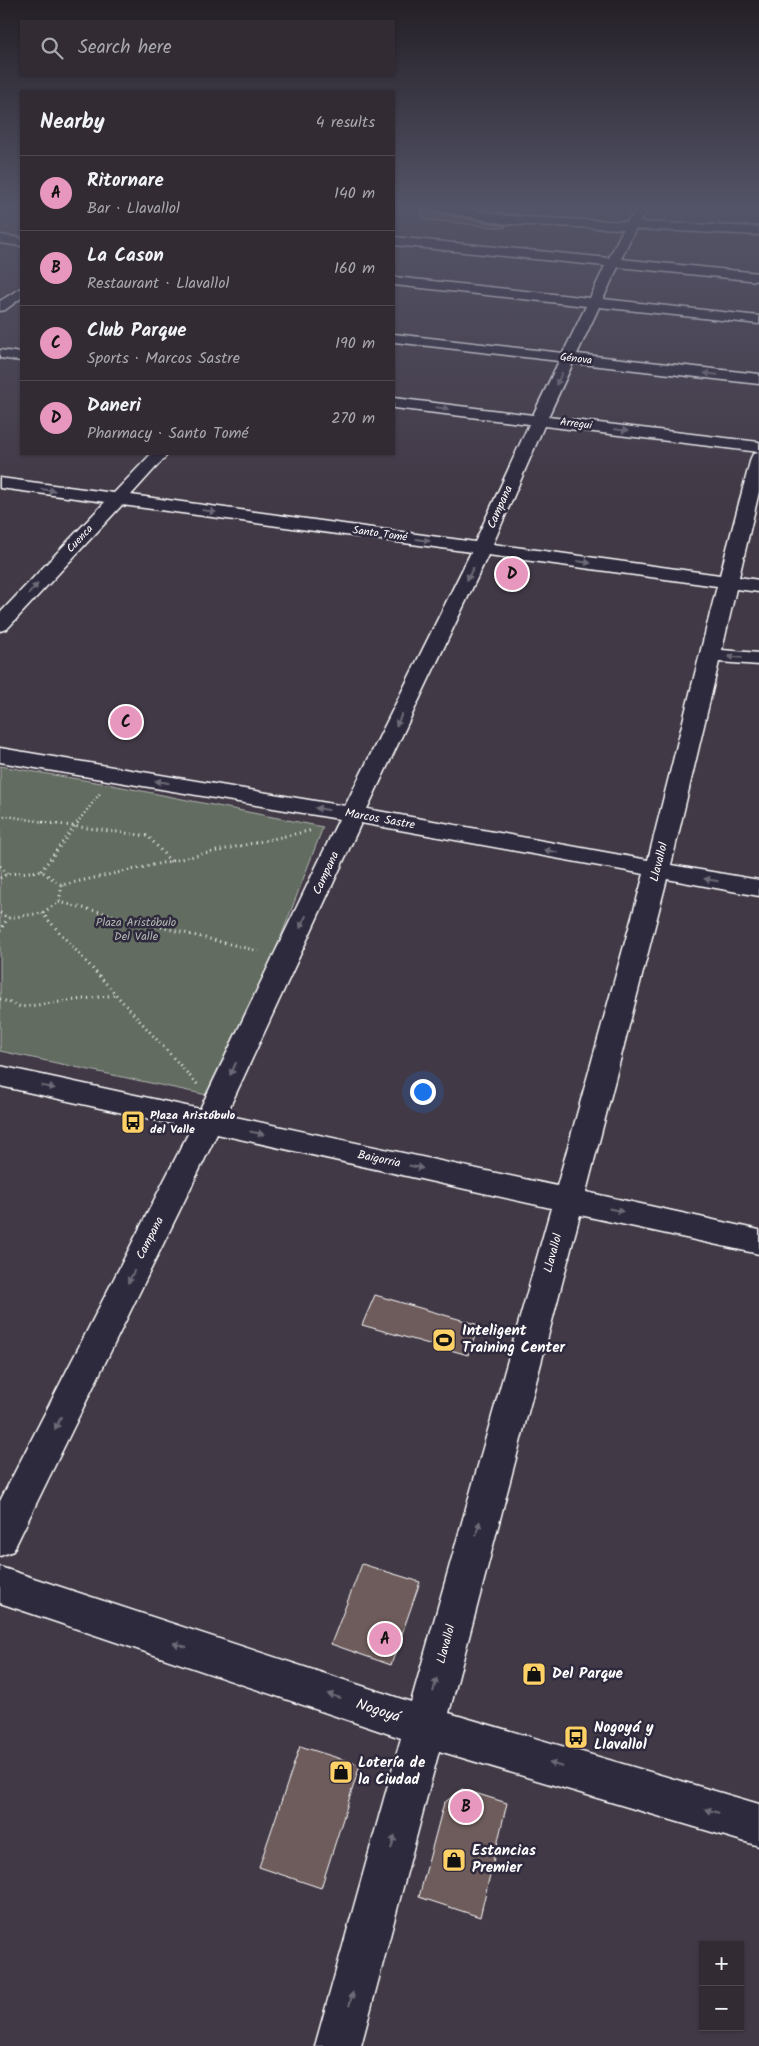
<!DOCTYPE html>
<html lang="en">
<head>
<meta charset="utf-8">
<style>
	body { margin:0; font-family:Kalam,sans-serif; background:#3d3740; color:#f1f3f6 }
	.controls { position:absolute; right:15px; bottom:15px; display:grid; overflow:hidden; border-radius:0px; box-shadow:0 1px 4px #0004 }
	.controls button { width:45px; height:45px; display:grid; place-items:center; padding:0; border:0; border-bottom:1px solid #4d474f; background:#322b34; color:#f1f3f6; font:25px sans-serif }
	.you { position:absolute; left:422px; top:1091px; width:18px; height:18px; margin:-12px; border:4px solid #fff; border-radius:50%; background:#1a73e8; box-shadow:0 0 0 8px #1a73e833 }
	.badge { display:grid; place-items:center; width:32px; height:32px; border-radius:50%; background:#e797bd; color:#111; font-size:16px; font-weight:700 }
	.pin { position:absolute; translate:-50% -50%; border:2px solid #fff; box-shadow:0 1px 5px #0006 }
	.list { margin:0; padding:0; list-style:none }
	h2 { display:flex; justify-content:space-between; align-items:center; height:65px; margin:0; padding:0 20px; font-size:21px }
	h2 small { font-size:16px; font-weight:400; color:#a8a7ac }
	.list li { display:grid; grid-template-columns:32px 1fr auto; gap:15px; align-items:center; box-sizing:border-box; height:75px; padding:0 20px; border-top:1px solid #4d474f }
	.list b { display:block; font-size:19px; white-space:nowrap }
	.list p { margin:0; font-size:16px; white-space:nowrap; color:#a8a7ac }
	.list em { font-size:16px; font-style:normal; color:#a8a7ac }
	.icon { flex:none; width:28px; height:28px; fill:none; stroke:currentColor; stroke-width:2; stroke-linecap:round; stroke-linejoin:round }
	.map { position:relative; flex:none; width:759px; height:2046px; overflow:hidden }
	.search { position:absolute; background:#322b34; box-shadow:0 1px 4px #0004; left:20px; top:20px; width:375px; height:55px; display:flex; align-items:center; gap:12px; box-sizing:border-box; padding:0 18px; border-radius:0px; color:#a8a7ac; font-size:19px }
	.panel { position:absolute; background:#322b34; box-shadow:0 1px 4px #0004; left:20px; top:90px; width:375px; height:365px; border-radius:0px }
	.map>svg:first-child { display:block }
	.green { fill:#626c61; stroke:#b0b6b0 }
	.building { fill:#6e5c5b; stroke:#fff }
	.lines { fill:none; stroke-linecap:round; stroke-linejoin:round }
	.minor-casing { stroke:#fff; stroke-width:3 }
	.path-far1 { stroke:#fff; stroke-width:2.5; stroke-dasharray:1 3; stroke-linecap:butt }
	.path { stroke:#fff; stroke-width:3; stroke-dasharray:1 4; stroke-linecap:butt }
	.minor { fill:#2f2a3d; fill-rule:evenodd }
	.oneway { fill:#6d6a77 }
	.labels { text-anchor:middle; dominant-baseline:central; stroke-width:5; stroke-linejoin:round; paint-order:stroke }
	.far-street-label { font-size:11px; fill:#fff; stroke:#2f2a3d }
	.street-label { font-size:12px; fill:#fff; stroke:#2f2a3d }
	.park-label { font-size:12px; fill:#b0b6b0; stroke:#2f2a3d }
	.poi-label { font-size:12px; font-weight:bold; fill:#fff; stroke:#2f2a3d; text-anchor:start }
	.near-poi-label { font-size:15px; font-weight:bold; fill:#fff; stroke:#2f2a3d; text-anchor:start }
	.near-street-label { font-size:15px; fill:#fff; stroke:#2f2a3d }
</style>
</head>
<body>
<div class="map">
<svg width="759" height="2046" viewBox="0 0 759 2046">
	<rect width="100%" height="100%" fill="#423946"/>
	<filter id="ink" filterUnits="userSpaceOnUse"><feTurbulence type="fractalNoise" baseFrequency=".02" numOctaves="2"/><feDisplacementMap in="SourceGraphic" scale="10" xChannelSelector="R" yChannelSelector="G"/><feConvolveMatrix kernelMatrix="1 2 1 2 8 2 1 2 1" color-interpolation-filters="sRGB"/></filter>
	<g filter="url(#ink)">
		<path class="green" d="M0 766 107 784 323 827 274 955 207 1095 0 1051Z"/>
		<path class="building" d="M452 205H526L517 215Z
			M423 208 427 211 506 226 504 228 422 219Z
			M375 1295 479 1325 468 1355 362 1325Z
			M362 1564 420 1582 391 1665 331 1644Z
			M300 1746 360 1765 321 1888 259 1867Z
			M462 1789 507 1803 480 1917 419 1897 444 1803Z"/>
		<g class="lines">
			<g class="minor-casing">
				<path id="minor" d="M421 205H443L507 216 627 222 640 205H652L639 222 759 227V235L635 229 621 259 759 273V281L618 267 603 299 759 316V324L599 307 577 354 759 374V384L573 363 548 417 759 442V452L544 426 493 544 720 575 751 458 753 454 759 453V492L739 577 759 580V592L736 589 722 650 759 653V665L719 662 671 865 759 880V896L667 879 586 1192 759 1230V1254L580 1215 449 1713 759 1804V1846L439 1751 361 2046H315L401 1738 0 1603V1567L411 1702 551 1208 217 1134 13 1551 0 1556V1501L191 1128 0 1086V1066L200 1109 339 819 0 762V748L345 806 471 552 122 505 7 629 0 631V613L105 502 0 488V478L114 493 151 454H168L131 495 475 542 529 424 394 408V398L533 415 559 361 394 342V334L563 353 586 306 394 285V277L590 298 605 266 394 245V237L609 258 623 229 507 224 427 209ZM488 555 717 586 648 860 367 809ZM361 823 644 874 557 1186 226 1115Z
					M0 235 21 238V246L0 243Z
					M21 288V298L5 310 0 311V301Z
					M0 350 21 353V361L0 358Z"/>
			</g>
			<path class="path-far1" d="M0 818 7 816 50 823
				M77 823 101 792"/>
			<path class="path" d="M42 822 148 836 171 862
				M0 866 7 874
				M41 871 78 822
				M0 878 7 874 41 871 62 885 313 830
				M59 902 262 952
				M0 913 8 918 42 913 59 902 62 885
				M42 913 198 1085
				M0 931 8 918
				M0 999 21 1007 115 995"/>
			<use href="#minor" class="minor"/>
		</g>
		<defs><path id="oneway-solid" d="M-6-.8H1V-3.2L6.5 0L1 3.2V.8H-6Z" transform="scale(1.25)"/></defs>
		<g class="oneway">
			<use href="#oneway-solid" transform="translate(711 374) rotate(-173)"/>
			<use href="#oneway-solid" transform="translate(559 379) rotate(116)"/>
			<use href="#oneway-solid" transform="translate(442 408) rotate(7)"/>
			<use href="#oneway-solid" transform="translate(621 430) rotate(7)"/>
			<use href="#oneway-solid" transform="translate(48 490) rotate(7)"/>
			<use href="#oneway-solid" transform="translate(209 511) rotate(8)"/>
			<use href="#oneway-solid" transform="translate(423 540) rotate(8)"/>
			<use href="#oneway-solid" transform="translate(584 562) rotate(8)"/>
			<use href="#oneway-solid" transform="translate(470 574) rotate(116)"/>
			<use href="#oneway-solid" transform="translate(33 589) rotate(-47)"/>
			<use href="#oneway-solid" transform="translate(735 657) rotate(-175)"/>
			<use href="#oneway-solid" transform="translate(399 720) rotate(116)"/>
			<use href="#oneway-solid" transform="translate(162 782) rotate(-171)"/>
			<use href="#oneway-solid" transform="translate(322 809) rotate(-171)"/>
			<use href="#oneway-solid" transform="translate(551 851) rotate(-169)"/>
			<use href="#oneway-solid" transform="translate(711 880) rotate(-170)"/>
			<use href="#oneway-solid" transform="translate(303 922) rotate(115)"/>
			<use href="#oneway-solid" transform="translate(233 1069) rotate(115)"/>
			<use href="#oneway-solid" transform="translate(48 1087) rotate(12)"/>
			<use href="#oneway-solid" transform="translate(257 1133) rotate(12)"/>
			<use href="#oneway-solid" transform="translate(416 1167) rotate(12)"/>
			<use href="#oneway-solid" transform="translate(616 1210) rotate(12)"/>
			<use href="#oneway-solid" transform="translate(131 1277) rotate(117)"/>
			<use href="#oneway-solid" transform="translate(58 1423) rotate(117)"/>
			<use href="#oneway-solid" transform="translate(478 1528) rotate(-75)"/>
			<use href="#oneway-solid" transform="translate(180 1645) rotate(-162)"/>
			<use href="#oneway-solid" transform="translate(435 1685) rotate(-75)"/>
			<use href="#oneway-solid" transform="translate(334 1696) rotate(-162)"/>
			<use href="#oneway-solid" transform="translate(556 1765) rotate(-164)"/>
			<use href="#oneway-solid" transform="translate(712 1811) rotate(-164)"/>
			<use href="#oneway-solid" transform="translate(393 1842) rotate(-75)"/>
			<use href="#oneway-solid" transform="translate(351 1999) rotate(-75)"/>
		</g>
	</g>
	<linearGradient id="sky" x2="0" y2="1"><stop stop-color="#241f26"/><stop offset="0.42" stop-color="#545468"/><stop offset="1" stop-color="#545468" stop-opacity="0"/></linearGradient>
	<rect width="759" height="491" fill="url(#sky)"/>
	<defs>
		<g id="bus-square" transform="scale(1.25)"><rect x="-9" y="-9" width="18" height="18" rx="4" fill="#ffd166" stroke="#2f2a3d"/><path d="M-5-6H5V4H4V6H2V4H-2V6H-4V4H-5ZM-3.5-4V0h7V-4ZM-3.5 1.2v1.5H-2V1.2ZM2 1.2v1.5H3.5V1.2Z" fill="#111"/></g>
		<g id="stadium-square" transform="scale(1.25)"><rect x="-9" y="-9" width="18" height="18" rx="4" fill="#ffd166" stroke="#2f2a3d"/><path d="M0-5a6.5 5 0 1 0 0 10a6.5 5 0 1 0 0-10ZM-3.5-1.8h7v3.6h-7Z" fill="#111"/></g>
		<g id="shop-square" transform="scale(1.25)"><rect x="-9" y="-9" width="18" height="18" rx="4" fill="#ffd166" stroke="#2f2a3d"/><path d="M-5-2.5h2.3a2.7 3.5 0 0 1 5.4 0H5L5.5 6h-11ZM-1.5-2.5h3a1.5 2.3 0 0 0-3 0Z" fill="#111"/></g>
	</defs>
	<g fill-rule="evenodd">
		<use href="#bus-square" x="133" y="1122"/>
		<use href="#stadium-square" x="444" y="1340"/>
		<use href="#shop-square" x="534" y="1674"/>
		<use href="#bus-square" x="576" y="1737"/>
		<use href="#shop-square" x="341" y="1772"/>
		<use href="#shop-square" x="454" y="1860"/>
	</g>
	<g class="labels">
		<g class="far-street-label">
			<text transform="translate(576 359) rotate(7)">Génova</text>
			<text transform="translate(576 424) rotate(7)">Arregui</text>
			<text transform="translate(380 534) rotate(8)">Santo Tomé</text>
			<text transform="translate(80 539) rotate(-47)">Cuenca</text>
		</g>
		<g class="street-label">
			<text transform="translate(500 507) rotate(-66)">Campana</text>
			<text transform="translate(380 819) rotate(10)">Marcos Sastre</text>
			<text transform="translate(659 862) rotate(-76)">Llavallol</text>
			<text transform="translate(326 873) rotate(-65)">Campana</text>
			<text transform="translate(379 1159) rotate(12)">Baigorria</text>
			<text transform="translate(150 1238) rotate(-63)">Campana</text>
			<text transform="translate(553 1253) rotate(-75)">Llavallol</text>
			<text transform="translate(446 1644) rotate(-75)">Llavallol</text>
		</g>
		<g class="park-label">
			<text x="136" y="922">Plaza Aristóbulo<tspan x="136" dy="14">Del Valle</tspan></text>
		</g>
		<g class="poi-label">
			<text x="150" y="1115">Plaza Aristóbulo<tspan x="150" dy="14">del Valle</tspan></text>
		</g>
		<g class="near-poi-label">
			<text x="462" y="1331">Inteligent<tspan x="462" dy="17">Training Center</tspan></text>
			<text x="552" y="1674">Del Parque</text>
			<text x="594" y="1728">Nogoyá y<tspan x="594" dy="17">Llavallol</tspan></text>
			<text x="358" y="1763">Lotería de<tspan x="358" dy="17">la Ciudad</tspan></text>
			<text x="472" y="1851">Estancias<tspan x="472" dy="17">Premier</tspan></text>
		</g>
		<g class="near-street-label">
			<text transform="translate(378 1711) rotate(18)">Nogoyá</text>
		</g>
	</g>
</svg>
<div class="controls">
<button>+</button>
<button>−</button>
</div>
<div class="you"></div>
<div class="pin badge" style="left:385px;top:1639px">A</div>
<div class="pin badge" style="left:466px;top:1807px">B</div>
<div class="pin badge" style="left:126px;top:722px">C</div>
<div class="pin badge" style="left:512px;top:574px">D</div>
<div class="search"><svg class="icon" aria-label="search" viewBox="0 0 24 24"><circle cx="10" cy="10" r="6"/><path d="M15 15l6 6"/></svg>Search here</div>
<section class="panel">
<h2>Nearby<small>4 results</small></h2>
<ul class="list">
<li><span class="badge">A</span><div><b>Ritornare</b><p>Bar · Llavallol</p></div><em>140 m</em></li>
<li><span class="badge">B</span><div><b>La Cason</b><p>Restaurant · Llavallol</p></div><em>160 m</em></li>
<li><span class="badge">C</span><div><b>Club Parque</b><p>Sports · Marcos Sastre</p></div><em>190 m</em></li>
<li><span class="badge">D</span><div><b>Daneri</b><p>Pharmacy · Santo Tomé</p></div><em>270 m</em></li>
</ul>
</section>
</div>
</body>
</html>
